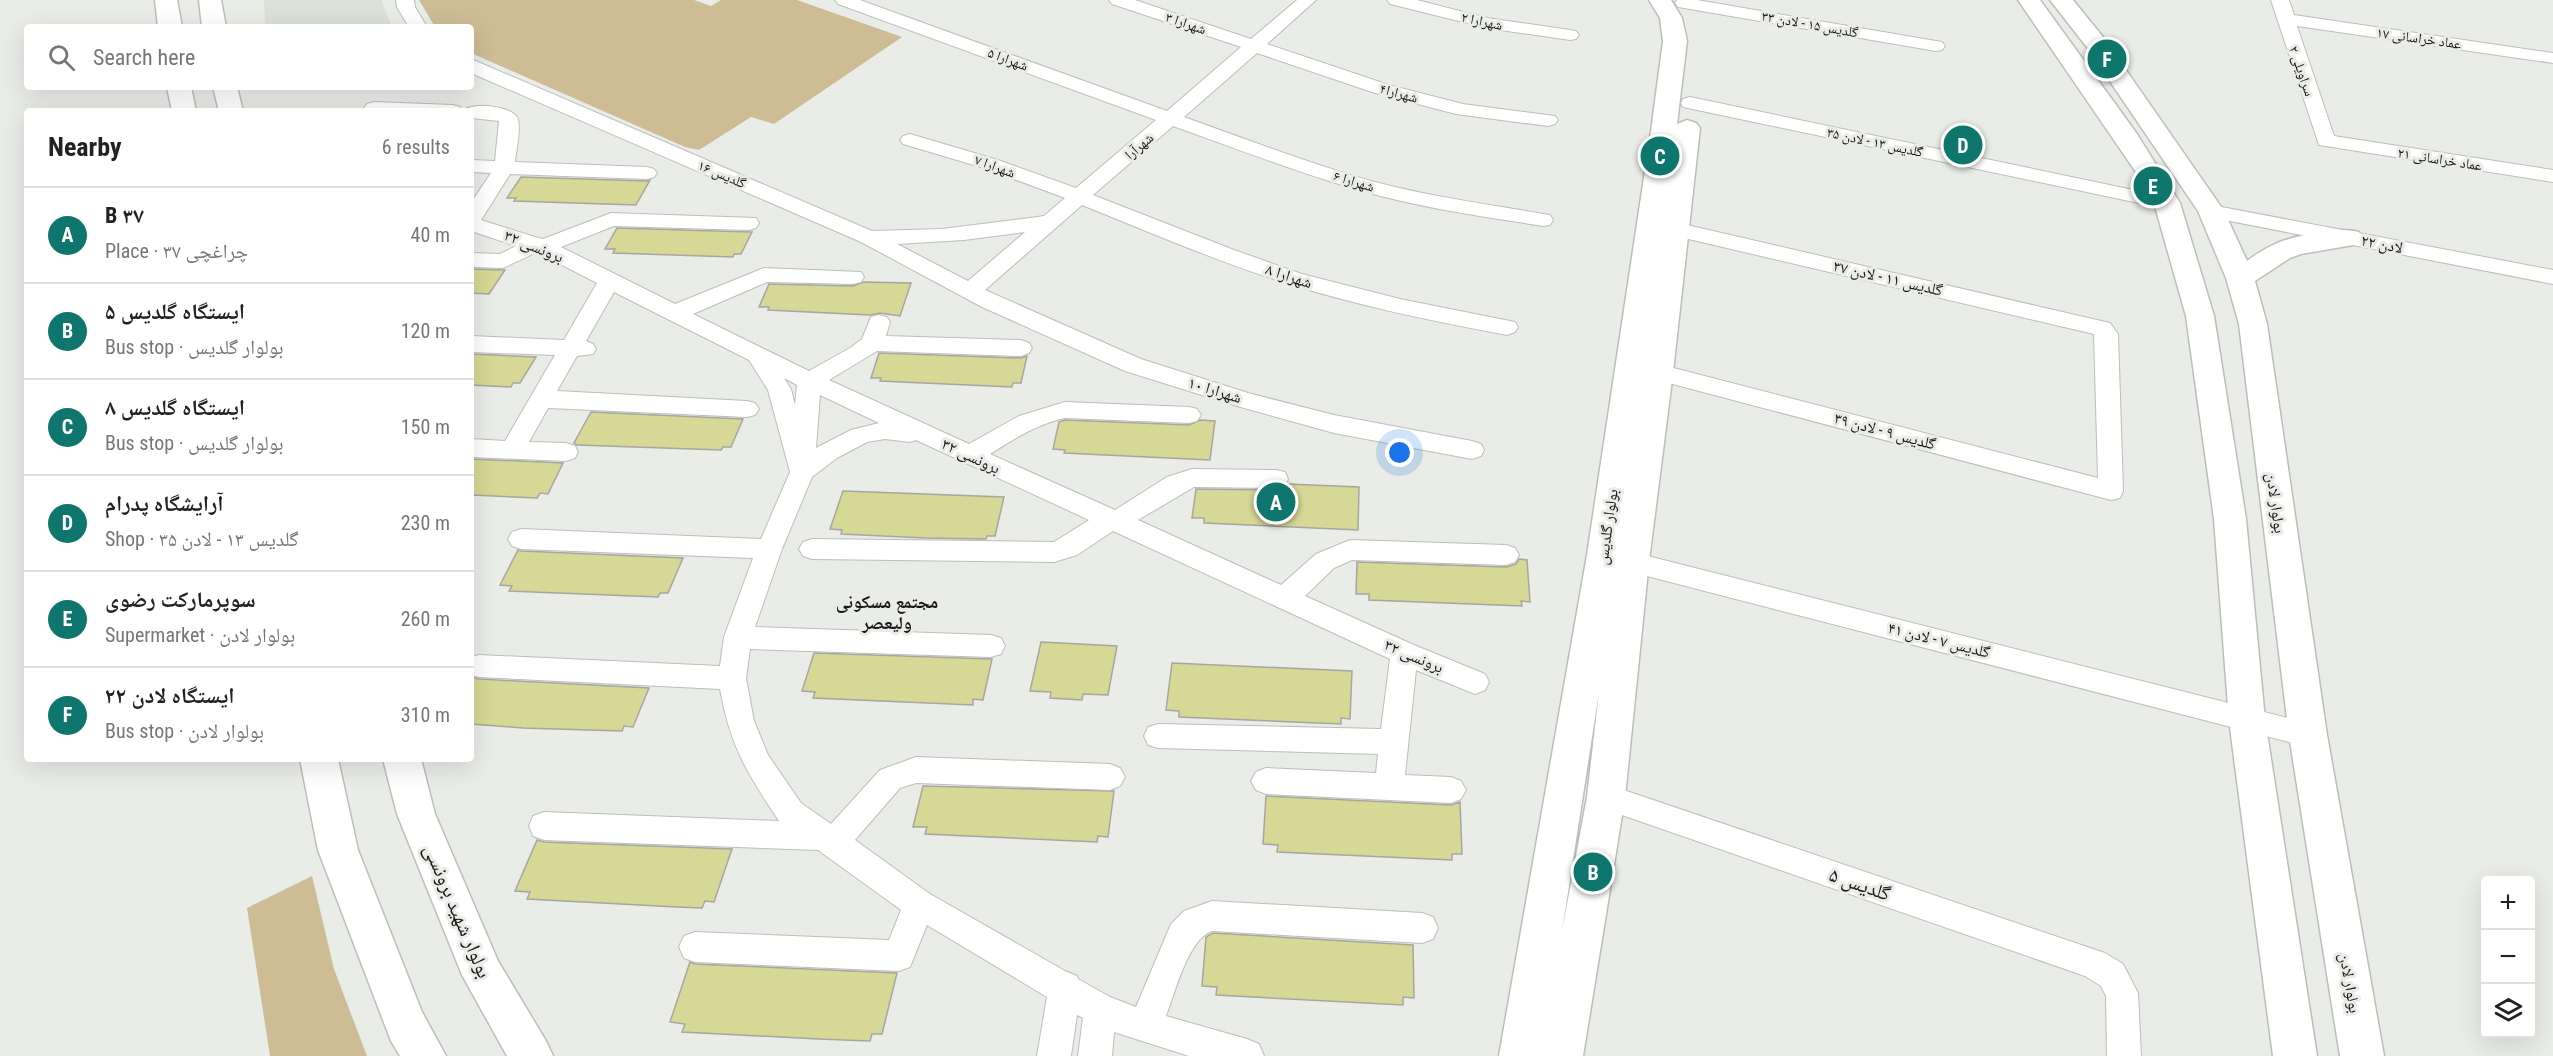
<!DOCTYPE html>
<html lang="en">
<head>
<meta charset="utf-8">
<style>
	body { margin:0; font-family:"Roboto Condensed","Noto Naskh Arabic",sans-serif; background:#f6f6f6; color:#222 }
	.controls { position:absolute; right:18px; bottom:18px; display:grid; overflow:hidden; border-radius:6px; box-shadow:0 6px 24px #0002 }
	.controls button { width:54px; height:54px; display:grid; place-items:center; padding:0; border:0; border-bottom:2px solid #e0e0e0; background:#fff; color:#222; font:30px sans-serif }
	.you { position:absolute; left:1400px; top:453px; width:21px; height:21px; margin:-15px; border:4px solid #fff; border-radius:50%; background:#1a73e8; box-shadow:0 0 0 9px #1a73e833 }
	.badge { display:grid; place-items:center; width:39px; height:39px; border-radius:50%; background:#0f766e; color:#fff; font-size:20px; font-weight:700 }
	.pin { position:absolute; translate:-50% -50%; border:3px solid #fff; box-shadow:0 2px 6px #0006 }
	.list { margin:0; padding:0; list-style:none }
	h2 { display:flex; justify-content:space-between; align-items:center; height:78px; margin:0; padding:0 24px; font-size:26px }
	h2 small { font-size:20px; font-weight:400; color:#767676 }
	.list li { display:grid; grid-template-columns:39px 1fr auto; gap:18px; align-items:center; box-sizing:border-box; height:96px; padding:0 24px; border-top:2px solid #e0e0e0 }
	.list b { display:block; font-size:22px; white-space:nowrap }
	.list p { margin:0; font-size:20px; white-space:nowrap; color:#767676 }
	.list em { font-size:20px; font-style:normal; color:#767676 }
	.icon { flex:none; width:33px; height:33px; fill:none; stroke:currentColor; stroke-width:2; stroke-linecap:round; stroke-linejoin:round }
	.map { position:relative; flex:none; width:2553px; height:1056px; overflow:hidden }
	.search { position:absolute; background:#fff; box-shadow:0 6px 24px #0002; left:24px; top:24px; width:450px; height:66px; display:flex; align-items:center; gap:15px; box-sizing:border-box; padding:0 21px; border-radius:6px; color:#767676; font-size:22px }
	.panel { position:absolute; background:#fff; box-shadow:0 6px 24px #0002; left:24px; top:108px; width:450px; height:654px; border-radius:6px }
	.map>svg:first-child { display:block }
	.built { fill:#dbe1d6 }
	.green { fill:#cebc94 }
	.building { fill:#d7d895; stroke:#a6a6a2; stroke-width:1.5 }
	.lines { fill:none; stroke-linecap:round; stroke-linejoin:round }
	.minor-casing { stroke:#bcbeba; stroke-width:2 }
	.tertiary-casing { stroke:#bcbeba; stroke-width:3 }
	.secondary-casing { stroke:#bcbeba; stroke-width:3 }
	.primary-casing { stroke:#bcbeba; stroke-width:3 }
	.minor { fill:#fff; fill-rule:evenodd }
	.tertiary { fill:#fff; fill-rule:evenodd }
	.secondary { fill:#fff; fill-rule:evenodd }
	.primary { fill:#fff; fill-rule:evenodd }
	.labels { text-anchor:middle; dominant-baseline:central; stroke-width:6; stroke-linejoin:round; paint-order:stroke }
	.far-street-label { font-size:14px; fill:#181817; stroke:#eaece8 }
	.street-label { font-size:16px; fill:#181817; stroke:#eaece8 }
	.neighbourhood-label { font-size:18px; font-weight:bold; fill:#181817; stroke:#eaece8 }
	.near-street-label { font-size:20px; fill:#181817; stroke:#eaece8 }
</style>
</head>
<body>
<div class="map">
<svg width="2553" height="1056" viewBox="0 0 2553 1056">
	<rect width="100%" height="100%" fill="#eaece8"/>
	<path class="built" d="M264 0H381L392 27H265Z"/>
	<path class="green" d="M419 0H694L711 6 721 0H797L902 37 774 124 751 117 699 150 685 147 471 53V27H435Z
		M312 876 334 969 367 1056H270L247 908Z"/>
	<path class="building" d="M521 177 647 181 650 180 636 205 514 201 516 198H507Z
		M617 228 749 232H752L741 254H734L733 257 613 253 615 249H605Z
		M471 269 503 270H505L489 294 471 293Z
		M864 282 911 283 900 316 880 313 870 315 768 310 769 307H759L769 284 853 286Z
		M879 353 1021 358 1027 356 1021 383H1013L1012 387 880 381 881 378H871Z
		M471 354 536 357 520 383H513L511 387 471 385Z
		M591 412 743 419 731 447H723L721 450 577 445 574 443Z
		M1065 420 1189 425 1200 420 1215 421 1210 460 1064 453 1065 450 1053 449 1059 422Z
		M471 459 563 463 548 494 540 493 537 498 471 495Z
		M1288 484 1359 487 1358 530 1204 523V518H1192L1196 489 1276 490 1285 488Z
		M843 491 1004 497 995 536H987L986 539 925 538 841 534 842 530 830 529Z
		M518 550 521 551 683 558 668 593H660L658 597 509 591 512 586 500 585Z
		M1519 559 1527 560 1530 602 1521 601 1522 606 1369 600V594H1356L1357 562 1506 567 1516 564Z
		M1041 642 1117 646 1108 695 1083 694 1082 700 1050 698 1051 692 1030 691Z
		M814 653 991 659H992L983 700 973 699V705L813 698 815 692 802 691Z
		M1172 663 1352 671 1350 719 1341 718V724L1179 717V711L1166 710Z
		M471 677 479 679 649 688 633 727 624 726 622 731 523 728 471 724Z
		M923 786 1114 791 1108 837 1098 836 1097 842 925 834 927 827H913Z
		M1266 796 1451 805 1460 802 1462 854H1452V860L1277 852 1278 845 1263 844Z
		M537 840 544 842 732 849 714 902 705 901 702 908 677 907 527 899 530 892 515 891Z
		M1213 933 1413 945 1414 998 1403 997V1005L1216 995 1217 987 1202 986 1206 937Z
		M690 962 695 964 897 973 882 1034H872L870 1041 818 1039 682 1032 685 1024 670 1022Z"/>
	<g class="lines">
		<g class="minor-casing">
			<path id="minor" d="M396 0H414L415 7 427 27H409L397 7Z
				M835 0H860L1167 111 1241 47 1112 4 1109 0H1135L1251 39 1297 0H1316L1267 44 1389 85 1463 104 1555 116 1558 120 1555 124 1548 126 1456 114 1375 93 1257 53 1184 117C1246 139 1307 163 1371 181 1427 196 1486 204 1543 214L1550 215 1553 220 1550 225 1543 226C1482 216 1419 208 1359 190 1296 172 1235 148 1173 126L1093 195 1234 250 1302 274 1400 299 1515 322 1518 327 1515 332 1507 335C1433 321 1358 306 1286 283 1216 261 1149 232 1082 205L985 290 1141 359 1248 393 1334 415 1472 441 1481 444 1484 450 1481 456 1472 459 1334 433 1237 406 1125 371 982 307 861 242 471 73V59L872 231 942 229 1030 218 1044 216 1065 198 984 168 903 144 900 140 903 136 910 134 998 160 1076 188 1156 120 838 4ZM1025 232 968 281 897 244 964 240Z
				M1387 0H1417L1487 18 1570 30 1576 31 1579 35 1576 39 1570 40 1487 28 1390 4Z
				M1677 0H1697L1936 41 1942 42 1945 46 1942 50 1936 51 1684 8 1678 7 1675 3Z
				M2271 0H2289L2294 15 2553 53V63L2297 26 2334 136 2553 170V182L2319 145Z
				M1690 97 2167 197 2174 199 2177 203 2174 207 2167 209 1683 107 1681 103 1683 99Z
				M374 102 453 105 460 107 462 111C471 102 513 105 518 119 521 130 516 150 515 162L647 167 654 169 657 173 654 177 647 179 510 174 481 220 535 237 543 239 611 213 756 218 759 223 756 228 749 230 614 226 561 247 675 304 764 268 861 272 864 277 861 282 853 284 767 282 693 314 809 371 850 348 862 339 871 317 879 315 887 317 890 322 886 336 1021 340 1029 343 1032 348 1029 353 1021 356 877 351 829 380 969 444 1019 416 1065 402 1189 407 1197 409 1201 415 1197 421 1189 423 1065 418C1037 424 1014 439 990 454L1115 510 1167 477 1192 469 1276 470 1285 472 1288 479 1285 486 1276 488 1194 487 1138 520 1281 585 1316 554 1350 540 1506 545 1515 548 1519 555 1515 562 1506 565 1352 560 1334 568 1305 596 1414 645 1485 674 1489 682 1485 690 1475 694 1416 670 1405 775 1451 777 1461 781 1466 790 1461 799 1451 803 1266 794 1256 790 1251 781 1256 772 1266 768 1376 773 1378 754 1158 748 1148 745 1144 736 1148 727 1158 724 1381 729 1390 659 1113 531 1077 555 1054 562 812 559 803 556 799 549 803 542 812 539 1054 542 1089 520 916 440 910 442 885 439 867 442 837 458 812 477 782 549 755 627 991 635 1001 638 1005 646 1001 654 991 657 750 649 746 678 754 721 768 755 801 803 831 824 880 770 916 757 1110 764 1120 768 1125 777 1120 786 1110 790 916 783 900 788 855 840 930 894 1065 971 1077 976 1078 979 1110 997 1136 1007 1171 924 1184 911 1212 901 1422 913 1433 917 1438 928 1433 939 1422 943 1212 931C1188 939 1175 993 1166 1016L1247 1039 1259 1044 1264 1056H1189L1114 1032 1112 1056H1078L1083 1018 1077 1015 1071 1056H1037L1047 997 927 925 910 967 899 971 695 962 684 958 679 947 684 936 695 932 889 940 901 910 818 850 544 840 533 836 529 826 533 816 544 812 779 821C747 773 730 746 720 689L479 677 471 675V657L479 655 720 666 724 637 753 558 521 549 512 546 508 539 512 532 521 529 761 539 790 472 768 390 749 360 614 292 586 341 593 344 596 349 593 354 577 356 557 391 747 401 755 403 759 409 755 415 747 417 548 408 529 442 566 443 575 446 578 452 575 458 566 461 471 457V439L505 441 555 355 471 352V336L564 340 597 283 537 252 503 268 471 267V253L500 254 516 246 471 231V203L491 173 471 172V160L495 161 499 121 471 118V111H367L364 108 367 104ZM784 378 797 385 795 405 791 389ZM820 395 879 423 851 430 816 448Z
				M2211 205 2553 270V284L2204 216 2201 211 2204 206Z
				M1674 222 2110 323 2118 334 2123 491 2120 498 2111 500 1650 378 1646 372 1650 366 1658 364 2098 478 2094 334 1667 234 1664 229 1667 224Z
				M1616 548 2308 723 2318 726 2322 735 2318 744 2308 747 1616 568 1607 565 1603 558 1607 551Z
				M1606 784 2105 953 2123 964 2138 993 2141 1056H2107L2106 996 2101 986 2085 976 1596 806 1591 797 1596 788Z"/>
		</g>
		<g class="tertiary-casing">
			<path id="tertiary" d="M1649 0H1671L1682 18 1687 41 1677 124 1687 120 1696 123 1700 128 1673 372 1649 561 1625 797 1583 1056H1499L1587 555 1651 131 1663 41 1660 18ZM1599 692 1587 797 1562 931Z"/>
		</g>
		<g class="secondary-casing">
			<path id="secondary" d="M2018 0H2040L2137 134 2180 203 2214 316 2246 519 2265 720 2317 1056H2273L2229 720 2214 519 2186 316 2154 203 2142 181Z
				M2050 0H2073L2103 37 2224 211 2247 261C2254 256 2262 250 2271 246 2290 236 2338 226 2359 232L2363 238 2359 244 2301 254 2290 258 2255 281 2267 324 2327 735 2384 1056H2340L2289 735 2239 324 2226 278 2198 211 2086 46Z"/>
		</g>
		<g class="primary-casing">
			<path id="primary" d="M155 0H177L182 27H158Z
				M199 0H221L226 27H202Z
				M167 87H191L196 111H172Z
				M213 87H237L243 111H219Z
				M300 759H338L358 850 422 1012 446 1056H400L391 1041 318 850Z
				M383 759H421L435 814 498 961 546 1041 553 1056H507L462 975 397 814Z"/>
		</g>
		<use href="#minor" class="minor"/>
		<use href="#tertiary" class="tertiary"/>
		<use href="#secondary" class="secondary"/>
		<use href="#primary" class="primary"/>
	</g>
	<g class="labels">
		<g class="far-street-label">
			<text transform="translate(1482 21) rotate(12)">شهرارا ۲</text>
			<text transform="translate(1186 23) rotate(19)">شهرارا ۳</text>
			<text transform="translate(1810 24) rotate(10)">گلدیس ۱۵ - لادن ۳۳</text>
			<text transform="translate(2419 38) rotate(8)">عماد خراسانی ۱۷</text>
			<text transform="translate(1008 59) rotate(20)">شهرارا ۵</text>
			<text transform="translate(2302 71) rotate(71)">سراویلی ۲</text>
			<text transform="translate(1399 93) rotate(15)">شهرارا۴</text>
			<text transform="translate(1875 142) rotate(12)">گلدیس ۱۳ - لادن ۳۵</text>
			<text transform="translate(1139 146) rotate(-41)">شهرآرا</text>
			<text transform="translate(2440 159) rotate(9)">عماد خراسانی ۲۱</text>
			<text transform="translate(995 166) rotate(20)">شهرارا ۷</text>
			<text transform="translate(722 174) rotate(23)">گلدیس ۱۶</text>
			<text transform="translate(1354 181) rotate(17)">شهرارا ۶</text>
		</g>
		<g class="street-label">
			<text transform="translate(2382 244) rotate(11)">لادن ۲۲</text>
			<text transform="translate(534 246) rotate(22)">برونسی ۳۲</text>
			<text transform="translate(1289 276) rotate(18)">شهرارا ۸</text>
			<text transform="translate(1888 278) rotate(13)">گلدیس ۱۱ - لادن ۳۷</text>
			<text transform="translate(1215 390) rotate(17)">شهرارا ۱۰</text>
			<text transform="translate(1885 431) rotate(15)">گلدیس ۹ - لادن ۳۹</text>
			<text transform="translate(971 456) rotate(25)">برونسی ۳۲</text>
			<text transform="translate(2276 503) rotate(82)">بولوار لادن</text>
			<text transform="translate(1607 527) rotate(-82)">بولوار گلدیس</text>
			<text transform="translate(1939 640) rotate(14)">گلدیس ۷ - لادن ۴۱</text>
			<text transform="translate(1414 656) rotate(23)">برونسی ۳۲</text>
			<text transform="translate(2350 983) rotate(80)">بولوار لادن</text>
		</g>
		<g class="neighbourhood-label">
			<text x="887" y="601">مجتمع مسکونی<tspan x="887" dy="21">ولیعصر</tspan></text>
		</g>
		<g class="near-street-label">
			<text transform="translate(1860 884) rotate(19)">گلدیس ۵</text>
			<text transform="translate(458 911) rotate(67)">بولوار شهید برونسی</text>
		</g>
	</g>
</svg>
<div class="controls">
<button>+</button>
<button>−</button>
<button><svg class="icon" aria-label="layers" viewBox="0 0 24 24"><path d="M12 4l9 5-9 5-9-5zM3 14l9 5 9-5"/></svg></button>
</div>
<div class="you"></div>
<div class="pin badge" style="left:1276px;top:502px">A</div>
<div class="pin badge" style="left:1593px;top:872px">B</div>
<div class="pin badge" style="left:1660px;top:156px">C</div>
<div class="pin badge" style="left:1963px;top:145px">D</div>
<div class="pin badge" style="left:2153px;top:186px">E</div>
<div class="pin badge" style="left:2107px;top:59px">F</div>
<div class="search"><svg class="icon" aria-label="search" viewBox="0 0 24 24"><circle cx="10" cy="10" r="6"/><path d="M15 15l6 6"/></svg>Search here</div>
<section class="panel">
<h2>Nearby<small>6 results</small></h2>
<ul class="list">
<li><span class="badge">A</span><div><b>B ۳۷</b><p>Place · چراغچی ۳۷</p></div><em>40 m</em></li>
<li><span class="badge">B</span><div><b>ایستگاه گلدیس ۵</b><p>Bus stop · بولوار گلدیس</p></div><em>120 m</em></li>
<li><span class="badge">C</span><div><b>ایستگاه گلدیس ۸</b><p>Bus stop · بولوار گلدیس</p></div><em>150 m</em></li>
<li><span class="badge">D</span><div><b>آرایشگاه پدرام</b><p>Shop · گلدیس ۱۳ - لادن ۳۵</p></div><em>230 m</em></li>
<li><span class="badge">E</span><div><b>سوپرمارکت رضوی</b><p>Supermarket · بولوار لادن</p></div><em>260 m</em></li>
<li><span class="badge">F</span><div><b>ایستگاه لادن ۲۲</b><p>Bus stop · بولوار لادن</p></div><em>310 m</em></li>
</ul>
</section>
</div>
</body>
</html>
